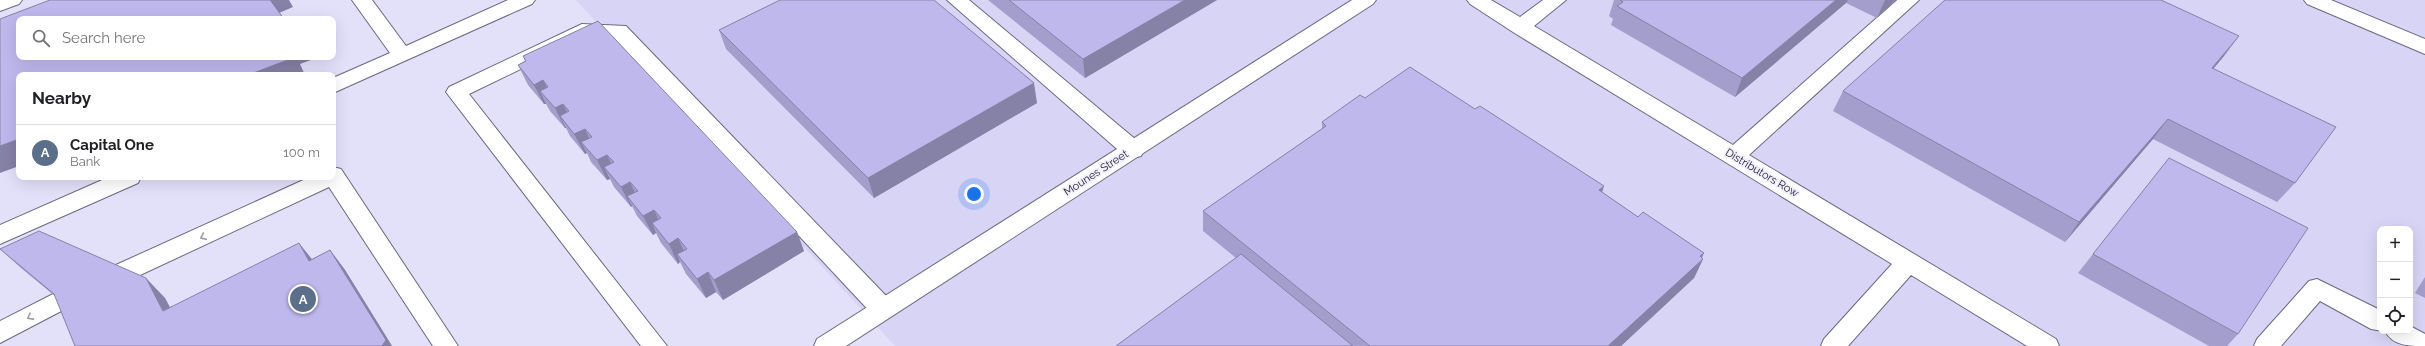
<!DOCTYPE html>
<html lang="en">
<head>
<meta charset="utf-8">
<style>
	body { margin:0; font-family:Raleway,sans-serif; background:#f2f2f2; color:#202124 }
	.controls { position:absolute; right:12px; bottom:12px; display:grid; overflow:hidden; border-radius:8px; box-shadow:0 4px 16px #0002 }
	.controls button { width:36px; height:36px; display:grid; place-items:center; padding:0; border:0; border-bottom:1px solid #e0e0e0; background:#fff; color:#202124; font:20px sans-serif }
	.you { position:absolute; left:974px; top:194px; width:14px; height:14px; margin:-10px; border:3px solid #fff; border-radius:50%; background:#1a73e8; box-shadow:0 0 0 6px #1a73e833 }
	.badge { display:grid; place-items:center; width:26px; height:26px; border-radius:50%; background:#546917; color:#fff; font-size:13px; font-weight:700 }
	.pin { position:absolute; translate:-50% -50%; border:2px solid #fff; box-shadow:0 1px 4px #0006 }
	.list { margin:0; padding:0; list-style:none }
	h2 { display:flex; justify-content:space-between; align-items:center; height:52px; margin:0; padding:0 16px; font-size:17px }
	h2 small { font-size:13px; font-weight:400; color:#757577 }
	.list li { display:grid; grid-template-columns:26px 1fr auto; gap:12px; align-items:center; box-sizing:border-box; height:56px; padding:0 16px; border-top:1px solid #e0e0e0 }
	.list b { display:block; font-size:15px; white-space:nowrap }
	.list p { margin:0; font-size:13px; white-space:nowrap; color:#757577 }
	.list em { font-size:13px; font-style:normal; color:#757577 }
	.icon { flex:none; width:22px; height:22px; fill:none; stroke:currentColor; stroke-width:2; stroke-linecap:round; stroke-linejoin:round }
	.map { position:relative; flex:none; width:2425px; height:346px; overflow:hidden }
	.search { position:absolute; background:#fff; box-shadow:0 4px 16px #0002; left:16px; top:16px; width:320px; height:44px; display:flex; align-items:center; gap:10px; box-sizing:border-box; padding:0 14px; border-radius:8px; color:#757577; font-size:15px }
	.panel { position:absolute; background:#fff; box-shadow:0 4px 16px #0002; left:16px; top:72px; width:320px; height:108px; border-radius:8px }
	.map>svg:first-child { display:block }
	.built { fill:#d8d4f5; fill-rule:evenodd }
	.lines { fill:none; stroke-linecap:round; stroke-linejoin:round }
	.minor-casing { stroke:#6b687f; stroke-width:2 }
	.major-casing { stroke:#6b687f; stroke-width:2 }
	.minor { fill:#fff; fill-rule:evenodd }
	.major { fill:#fff; fill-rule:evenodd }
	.wall { fill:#a49ecc }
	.shaded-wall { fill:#8681a6 }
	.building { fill:#bfb8ed; stroke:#8681a6 }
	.oneway { stroke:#9c9ca0 }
	.labels { text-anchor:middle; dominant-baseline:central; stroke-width:3.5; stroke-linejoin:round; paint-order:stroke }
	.street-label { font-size:11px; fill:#23222c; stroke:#f0eefe }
</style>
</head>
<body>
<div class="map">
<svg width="2425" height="346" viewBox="0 0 2425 346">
	<rect width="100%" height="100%" fill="#e3e0fa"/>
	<path class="built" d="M576 0H2425V346H895ZM2380 229H2410V331H2380Z"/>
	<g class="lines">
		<g class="minor-casing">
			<path id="minor" d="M0 0H22L19 4 0 11Z
				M352 0H372L406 46 508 0H535L532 4 333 93V78L390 53Z
				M947 0H969L1141 144 1144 150 1141 156 1133 158 1125 156Z
				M1467 0H1491L1520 17 1543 0H1566L1534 26 1733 145 1897 0H1919L1749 155 2056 339 2059 346H2027L1911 275 1848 346H1821L1824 339 1892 264 1513 32 1470 4Z
				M2304 0H2331L2425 39V54L2307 4Z
				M582 24 626 26 892 302 895 309 892 316 883 319 874 316 614 38H585L469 94 667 346H641L446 92 449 87Z
				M333 167 341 169 458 346H433L329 187 123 283 115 285 107 283 103 276 107 269 310 177H333Z
				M109 177H141L138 183 0 244V225Z
				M2317 279 2380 310V331H2383L2371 329 2320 301 2281 346H2254L2257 339 2309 281Z
				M59 291 67 294 71 301 67 308 0 343V321Z
				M2410 326 2425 334V346C2409 346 2393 346 2385 331H2410Z"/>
		</g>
		<g class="major-casing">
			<path id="major" d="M1352 0H1376L1373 4 846 346H814L817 339Z"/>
		</g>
		<use href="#minor" class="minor"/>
		<use href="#major" class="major"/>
	</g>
	<path class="wall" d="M988 0H1217L1085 78Z
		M1614 0H1897L1877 18 1846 3 1735 97 1611 25 1613 19 1609 16Z
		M719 30 1037 103 874 198 726 49Z
		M523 56 797 232 804 251 723 300 716 292 706 298 686 274 680 262 678 264 661 243 656 233 653 235 637 216 632 206 631 207 614 187 610 179 607 180 591 162 587 153 585 154 570 136 566 128H565L550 111 546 104H544L528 85 518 65 525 61Z
		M2224 56 2213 69 2295 183 2277 202 2153 139 2065 242 1833 111 1843 91Z
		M1365 98 1602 193 1703 259 1694 278 1621 346H1116L1236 258 1203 231V211L1322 129V122Z
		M0 249 165 298 170 307 312 259 330 250 345 270 392 346H75L56 297 21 268Z
		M2093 254 2238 334 2227 346H2209L2078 273Z
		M2425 277V298L2415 293Z"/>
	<path class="shaded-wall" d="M270 0H289L293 7 279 13Z
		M1185 0H1217L1085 78 1083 59Z
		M1836 0H1848L1846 3 1735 97 1742 78Z
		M1885 0H1897L1877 18Z
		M2239 36 2224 56 2197 88 2212 68Z
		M292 57H309L311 60 300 64 305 75H248Z
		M543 80 553 100 540 91 546 104H544L534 85Z
		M1034 83 1037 103 874 198 868 178Z
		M563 104 573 124 560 116 566 128H565L555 108Z
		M2168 119 2153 139 2065 242 2079 222Z
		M585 129 594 149 581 142 587 153 585 154 574 134Z
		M19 139V166L0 173V146Z
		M607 155 617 175 604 167 610 179 607 180 597 160Z
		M630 182 639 202 627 196 632 206 631 207 621 187Z
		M1604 186 1598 206 1599 190Z
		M654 210 663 229 652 223 656 233 653 235 643 216Z
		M797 232 804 251 723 300 714 280Z
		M678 238 687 258 677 254 680 262 678 264 669 244Z
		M299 243 315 263 309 261Z
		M330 250 345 270 392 346H382Z
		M1704 253 1701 260 1703 259 1694 278 1621 346H1608L1700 256Z
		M708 272 716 292 706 298 697 279Z
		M146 278 165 298 181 330 163 311Z"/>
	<path class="building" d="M50 0H270L284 19H19V57H292L293 58 248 75H19V139L0 146V19Z
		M780 0H934L1034 83 868 178 719 30Z
		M1009 0H1185L1083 59Z
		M1620 0H1836L1742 78 1617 6 1623 2Z
		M1945 0H2161L2239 36 2212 68 2336 127 2295 183 2168 119 2079 222 1843 91Z
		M598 21 797 232 714 280 708 272 697 279 677 254 687 249 678 238 669 244 652 223 661 218 654 210 643 216 627 196 638 191 630 182 621 187 604 167 614 162 607 155 597 160 581 142 592 137 585 129 574 134 560 116 569 111 563 104 555 108 540 91 548 87 543 80 534 85 518 65 526 61 523 56Z
		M1410 67 1475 109 1480 106 1604 186 1599 190 1638 217 1643 212 1704 253 1700 256 1703 259 1608 346H1370L1203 211 1326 126 1322 122 1360 95 1365 98Z
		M2169 158 2308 228 2238 334 2093 254Z
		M39 231 146 278 163 311 299 243 309 261 330 250 386 340 382 346H75L54 294 0 249Z
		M1241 254 1353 346H1116Z"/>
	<defs><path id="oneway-chevron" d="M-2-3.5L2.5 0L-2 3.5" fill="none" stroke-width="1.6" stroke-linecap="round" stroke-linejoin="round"/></defs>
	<g class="oneway">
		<use href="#oneway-chevron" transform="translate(203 237) rotate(156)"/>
		<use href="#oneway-chevron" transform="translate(30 317) rotate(151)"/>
	</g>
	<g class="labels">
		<g class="street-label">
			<text transform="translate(1096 173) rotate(-33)">Mounes Street</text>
			<text transform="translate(1762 173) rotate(31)">Distributors Row</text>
		</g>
	</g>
</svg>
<div class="controls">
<button>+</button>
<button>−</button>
<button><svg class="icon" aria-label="locate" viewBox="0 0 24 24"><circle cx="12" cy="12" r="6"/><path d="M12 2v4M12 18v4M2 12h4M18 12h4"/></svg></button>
</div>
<div class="you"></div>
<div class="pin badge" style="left:303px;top:299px;background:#5c6f8a">A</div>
<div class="search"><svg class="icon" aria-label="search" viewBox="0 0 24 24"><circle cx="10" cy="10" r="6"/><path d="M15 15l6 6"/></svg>Search here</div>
<section class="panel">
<h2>Nearby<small></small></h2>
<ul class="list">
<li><span class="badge" style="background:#5c6f8a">A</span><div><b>Capital One</b><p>Bank</p></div><em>100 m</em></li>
</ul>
</section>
</div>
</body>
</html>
